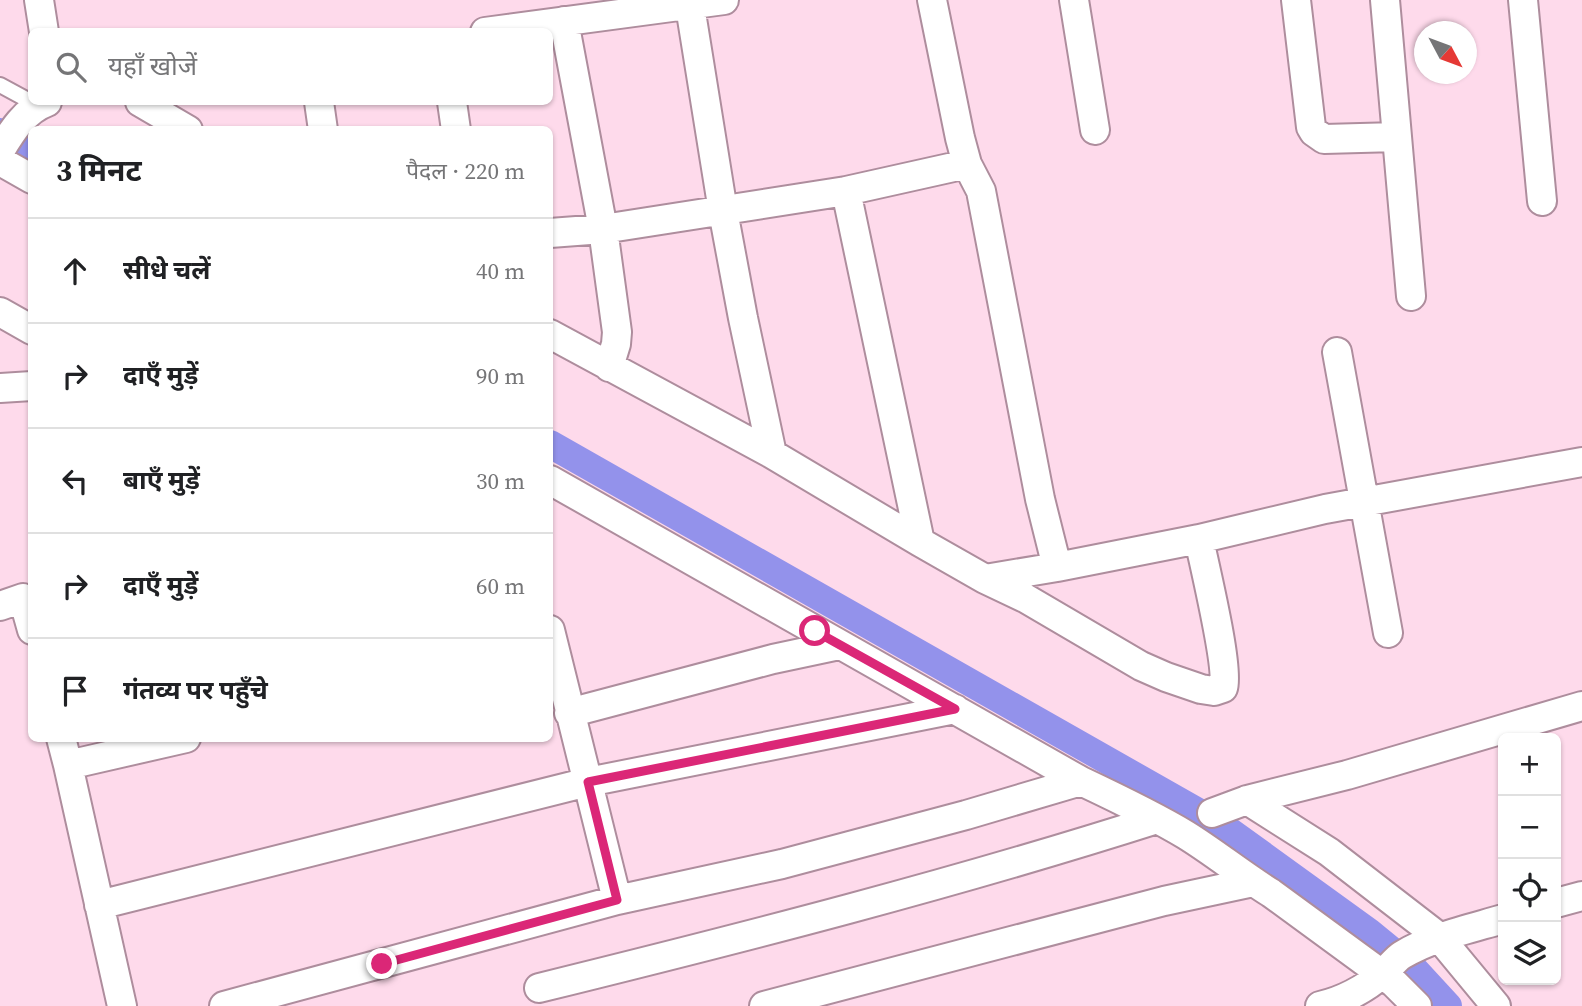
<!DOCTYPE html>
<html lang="hi">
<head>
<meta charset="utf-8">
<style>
	body { margin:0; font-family:"Source Serif 4","Noto Sans Devanagari",serif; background:#f2f2f2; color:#202124 }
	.controls { position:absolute; right:21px; bottom:21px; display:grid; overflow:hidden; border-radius:10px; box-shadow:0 2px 5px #0004 }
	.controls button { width:63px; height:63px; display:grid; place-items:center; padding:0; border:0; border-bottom:2px solid #e0e0e0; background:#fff; color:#202124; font:35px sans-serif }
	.compass { position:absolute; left:1414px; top:21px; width:63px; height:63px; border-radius:50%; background:#fff; box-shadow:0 2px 5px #0004; rotate:131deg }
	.stop { position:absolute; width:21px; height:21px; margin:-16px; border:5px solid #db2777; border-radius:50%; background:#fff }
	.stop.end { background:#db2777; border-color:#fff; box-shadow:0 2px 7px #0008 }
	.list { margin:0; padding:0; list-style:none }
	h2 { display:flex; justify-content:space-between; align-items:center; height:91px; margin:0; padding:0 28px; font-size:30px }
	h2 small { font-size:23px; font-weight:400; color:#757577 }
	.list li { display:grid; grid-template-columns:46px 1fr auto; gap:21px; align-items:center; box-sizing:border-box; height:105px; padding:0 28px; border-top:2px solid #e0e0e0 }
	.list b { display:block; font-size:26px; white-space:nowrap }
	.list em { font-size:23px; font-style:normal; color:#757577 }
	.icon { flex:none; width:38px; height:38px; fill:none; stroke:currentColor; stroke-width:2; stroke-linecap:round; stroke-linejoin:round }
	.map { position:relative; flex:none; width:1582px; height:1006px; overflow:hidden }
	.search { position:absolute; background:#fff; box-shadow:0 2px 5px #0004; left:28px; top:28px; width:525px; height:77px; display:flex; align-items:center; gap:18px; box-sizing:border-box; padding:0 24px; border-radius:10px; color:#757577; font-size:26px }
	.panel { position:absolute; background:#fff; box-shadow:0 2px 5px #0004; left:28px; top:126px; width:525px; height:616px; border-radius:10px }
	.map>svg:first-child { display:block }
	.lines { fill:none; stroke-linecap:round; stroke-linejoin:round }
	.canal { stroke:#9392eb; stroke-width:28 }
	.lane-casing { stroke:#ae8d9d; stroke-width:18 }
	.street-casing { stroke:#ae8d9d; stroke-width:32 }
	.lane { stroke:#fff; stroke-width:14 }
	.street { stroke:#fff; stroke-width:28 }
	.route { stroke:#db2777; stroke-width:9 }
</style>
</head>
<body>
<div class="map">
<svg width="1582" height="1006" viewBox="0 0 1582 1006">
	<rect width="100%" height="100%" fill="#fedaeb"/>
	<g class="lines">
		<path class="canal" d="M0 132 32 150
			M550 444 1221 825 1369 932 1413 968 1448 1006"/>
		<g class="lane-casing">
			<path id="lane" d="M0 85 37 105"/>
		</g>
		<g class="street-casing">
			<path id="street" d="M39 0 44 32
				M689 0 723 211 743 318 772 454
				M932 0 960 138 967 164 981 191 1040 499 1057 567
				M1074 0 1095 130
				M1296 0 1311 127 1314 132 1324 139 1397 137
				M1385 0 1411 296
				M1523 0 1542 201
				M564 21 603 229 617 332 616 344 609 367
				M485 32 724 0
				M140 102 188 130
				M319 102 323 130
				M452 102 456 130
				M0 151C12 131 25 110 47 102
				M0 161 32 179
				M550 233 603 229 846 191
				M0 312 32 330
				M550 334 772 454 920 542 985 579 1025 598 1141 666 1166 677 1201 689 1214 691 1223 688C1230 670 1204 564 1199 539
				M1337 352 1388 633
				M0 388 32 386
				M550 480 1081 781C1117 798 1153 815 1186 835 1215 853 1242 875 1271 893L1394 983 1417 1006
				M920 542 846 191 967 164
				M985 579 1057 567 1199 539 1325 509 1582 462
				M0 606 23 598 32 630
				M550 630 617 900
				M569 713 773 659 839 645
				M61 738 68 765 186 738
				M68 765 122 1006
				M1247 800 1329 852 1439 937 1496 1006
				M1212 813 1247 800 1347 775 1582 706
				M1556 903 1582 896
				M99 905 588 782 955 709
				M539 988C746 937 953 884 1157 819
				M224 1006 617 900 782 864 966 815 1081 781
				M764 1006 1164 901 1253 882
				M1320 1006C1342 1001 1365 989 1382 974 1389 969 1394 960 1402 955 1432 937 1469 929 1503 919"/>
		</g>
		<use href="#lane" class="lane"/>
		<use href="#street" class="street"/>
	</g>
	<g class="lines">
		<path class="route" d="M382 964 617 900 588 782 955 709 815 631"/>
	</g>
</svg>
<div class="controls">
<button>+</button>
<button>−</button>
<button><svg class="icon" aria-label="locate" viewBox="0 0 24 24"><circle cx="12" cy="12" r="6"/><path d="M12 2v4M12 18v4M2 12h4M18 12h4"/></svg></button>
<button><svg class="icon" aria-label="layers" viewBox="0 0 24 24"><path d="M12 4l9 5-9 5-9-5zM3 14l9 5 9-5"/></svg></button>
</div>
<svg class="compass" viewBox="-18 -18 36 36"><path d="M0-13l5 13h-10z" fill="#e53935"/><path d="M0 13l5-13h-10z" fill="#757577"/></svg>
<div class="stop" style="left:815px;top:631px"></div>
<div class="stop end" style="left:382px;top:964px"></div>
<div class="search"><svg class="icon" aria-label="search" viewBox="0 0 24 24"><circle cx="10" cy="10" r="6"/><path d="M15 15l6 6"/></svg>यहाँ खोजें</div>
<section class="panel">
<h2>3 मिनट<small>पैदल · 220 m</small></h2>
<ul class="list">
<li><svg class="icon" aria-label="ahead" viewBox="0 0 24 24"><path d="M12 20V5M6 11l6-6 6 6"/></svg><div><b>सीधे चलें</b></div><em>40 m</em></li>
<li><svg class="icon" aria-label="right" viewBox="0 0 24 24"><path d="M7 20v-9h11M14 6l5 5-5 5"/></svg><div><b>दाएँ मुड़ें</b></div><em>90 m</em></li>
<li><svg class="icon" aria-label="left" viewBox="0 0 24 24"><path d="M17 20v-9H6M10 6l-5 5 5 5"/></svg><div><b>बाएँ मुड़ें</b></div><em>30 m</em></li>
<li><svg class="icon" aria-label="right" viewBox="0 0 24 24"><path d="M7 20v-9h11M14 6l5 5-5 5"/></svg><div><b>दाएँ मुड़ें</b></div><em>60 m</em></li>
<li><svg class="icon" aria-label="arrive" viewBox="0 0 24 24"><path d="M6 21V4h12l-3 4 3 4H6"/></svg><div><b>गंतव्य पर पहुँचे</b></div></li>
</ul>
</section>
</div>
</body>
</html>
